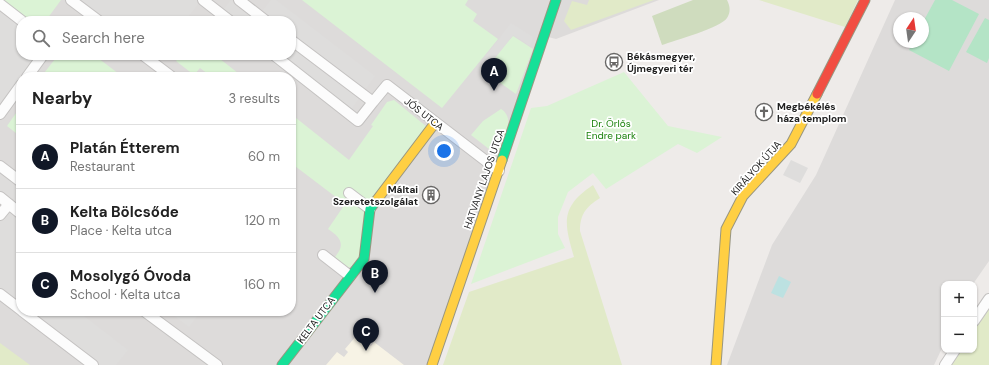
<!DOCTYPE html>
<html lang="en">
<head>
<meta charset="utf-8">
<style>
	body { margin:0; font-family:"DM Sans",sans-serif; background:#f6f6f6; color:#222 }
	.controls { position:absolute; right:12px; bottom:12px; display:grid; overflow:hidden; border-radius:8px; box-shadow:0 1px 3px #0004 }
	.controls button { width:36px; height:36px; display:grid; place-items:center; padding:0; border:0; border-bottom:1px solid #e0e0e0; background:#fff; color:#222; font:20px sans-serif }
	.compass { position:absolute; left:893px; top:12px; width:36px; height:36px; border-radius:50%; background:#fff; box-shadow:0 1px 3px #0004; rotate:13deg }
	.you { position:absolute; left:444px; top:151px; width:14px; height:14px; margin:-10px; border:3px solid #fff; border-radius:50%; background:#1a73e8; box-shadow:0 0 0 6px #1a73e833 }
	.badge { display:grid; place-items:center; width:26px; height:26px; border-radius:50%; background:#111827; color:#fff; font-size:13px; font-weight:700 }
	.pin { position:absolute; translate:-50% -33px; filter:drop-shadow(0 1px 2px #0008) }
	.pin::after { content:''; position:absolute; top:21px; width:14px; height:12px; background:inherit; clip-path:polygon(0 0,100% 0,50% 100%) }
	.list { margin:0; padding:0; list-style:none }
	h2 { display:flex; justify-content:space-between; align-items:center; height:52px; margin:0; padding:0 16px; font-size:17px }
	h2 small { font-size:13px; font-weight:400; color:#767676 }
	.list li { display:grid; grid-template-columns:26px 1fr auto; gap:12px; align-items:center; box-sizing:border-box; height:64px; padding:0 16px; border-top:1px solid #e0e0e0 }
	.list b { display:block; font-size:15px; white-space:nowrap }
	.list p { margin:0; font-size:13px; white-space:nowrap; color:#767676 }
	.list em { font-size:13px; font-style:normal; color:#767676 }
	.icon { flex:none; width:22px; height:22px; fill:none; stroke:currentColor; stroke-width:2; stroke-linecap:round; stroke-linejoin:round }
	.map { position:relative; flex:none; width:989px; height:365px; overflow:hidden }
	.search { position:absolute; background:#fff; box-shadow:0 1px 3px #0004; left:16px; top:16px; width:280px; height:44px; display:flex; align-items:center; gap:10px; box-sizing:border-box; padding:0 14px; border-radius:16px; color:#767676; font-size:15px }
	.panel { position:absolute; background:#fff; box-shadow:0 1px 3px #0004; left:16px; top:72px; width:280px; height:244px; border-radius:16px }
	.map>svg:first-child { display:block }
	.residential { fill:#dddbda; fill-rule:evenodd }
	.education { fill:#f7f3e5 }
	.grass { fill:#e1eac8 }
	.forest { fill:#cfdcbe }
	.park { fill:#dbf3d5 }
	.pitch { fill:#b4e4c6 }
	.parking { fill:#dedddc }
	.water { fill:#bce1e1 }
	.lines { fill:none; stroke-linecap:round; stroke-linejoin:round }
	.street-casing { stroke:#c4c2c1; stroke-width:12 }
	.fast-casing { stroke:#999680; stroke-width:11 }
	.slow-casing { stroke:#999680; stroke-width:11 }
	.jam-casing { stroke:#999680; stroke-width:11 }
	.street { stroke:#fcfcfc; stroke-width:10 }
	.fast { stroke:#16e098; stroke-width:9 }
	.slow { stroke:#ffcf43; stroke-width:9 }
	.jam { stroke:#f24e42; stroke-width:9 }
	.labels { text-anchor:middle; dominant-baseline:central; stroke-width:3.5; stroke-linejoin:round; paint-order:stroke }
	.poi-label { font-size:10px; font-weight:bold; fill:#202020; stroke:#fff; text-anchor:start }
	.street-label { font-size:10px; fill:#202020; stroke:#fff }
	.park-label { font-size:10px; fill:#19810b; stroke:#fff }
</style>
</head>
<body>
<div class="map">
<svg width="989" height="365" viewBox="0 0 989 365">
	<rect width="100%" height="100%" fill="#eeebe9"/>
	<path class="residential" d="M0 0H659L556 39 540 35 428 365H0ZM21 21H291V55H21ZM21 77H291V311H21Z
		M895 0H989V261L973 284H944V344L934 365H727L772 245 816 175ZM899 18H923V42H899Z"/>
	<path class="education" d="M357 335 371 346 374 342 404 365H326L337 352 344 357 348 352 345 349Z"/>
	<path class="grass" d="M589 0H654L571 30 564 21 572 1 587 5Z
		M759 0H858L845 27Z
		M593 185 600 198C586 207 580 214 580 231L622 365H443L469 292 574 257C564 223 560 207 593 185Z
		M989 305V365H950L959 350H974V327Z
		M0 343 30 365H0Z"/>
	<path class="forest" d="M693 0H727C730 6 731 12 727 18 722 27 674 41 662 45L652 16Z"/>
	<path class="park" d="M0 0H61L47 19 49 21H27Z
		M302 0H468L465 5 477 14 473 21 498 39 442 108Z
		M513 36 533 49 516 94 483 71Z
		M68 55H94L123 77H41L55 59 58 57 65 60Z
		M181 55H215L243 77H212L200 68 194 75 176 61Z
		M624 72 668 126 722 137 697 153 678 144 606 189 593 173 568 192 558 217V234L565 248 471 284 531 108 547 106Z
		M394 100 427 127 365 210 361 253 352 266 345 269 333 259C346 246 342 238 328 229L345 204 291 163V114L349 160 373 126 371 125 387 102Z
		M21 106V137L7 126Z
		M501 109C517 119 503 142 498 156L471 135 483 121Z"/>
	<path class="pitch" d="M935 0H952L979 14 949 71 909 50 913 42H923V22Z
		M985 18 989 20V58L987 63 966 52Z"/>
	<path class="parking" d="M77 0H201L185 21H89L71 8Z
		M231 0 256 19 271 0H276L375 76 345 118 263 55H291V21H219L216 19Z
		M0 12 21 27V55H36L0 105Z
		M511 23 533 37 530 46 513 35 489 66 482 61Z
		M791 160 808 168 800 183 783 175Z
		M0 166 21 182V311H81L80 313 128 350 116 365H87L0 300Z
		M168 311H201L189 327Z"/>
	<path class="water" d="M779 276 791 282 783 298 771 293Z"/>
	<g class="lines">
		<g class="street-casing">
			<path id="street" d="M71 0 99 21
				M203 0 230 21
				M239 0 266 21
				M0 4 22 21
				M291 40 373 102 387 85 499 171
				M143 55 172 77
				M274 55 358 121 373 102
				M27 77 43 55
				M0 114 21 85
				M0 166 21 182
				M349 193 370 209
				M0 197 21 214
				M0 215 9 204
				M323 255 350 276
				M0 294 21 310
				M22 311 93 365
				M144 311 217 365
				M974 321 989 299
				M945 365 955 350"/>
		</g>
		<g class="fast-casing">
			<path id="fast" d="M502 160 556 0
				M282 365 364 259 370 209 376 201"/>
		</g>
		<g class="slow-casing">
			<path id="slow" d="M376 201 435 123
				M432 365 502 160
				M716 365 726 229 743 196 791 144 817 94"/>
		</g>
		<g class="jam-casing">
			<path id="jam" d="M817 94 865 0"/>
		</g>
		<use href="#street" class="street"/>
		<use href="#fast" class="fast"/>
		<use href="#slow" class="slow"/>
		<use href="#jam" class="jam"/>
	</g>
	<defs>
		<g id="bus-ring" transform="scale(0.9)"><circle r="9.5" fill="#fff" stroke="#686766" stroke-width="1.5"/><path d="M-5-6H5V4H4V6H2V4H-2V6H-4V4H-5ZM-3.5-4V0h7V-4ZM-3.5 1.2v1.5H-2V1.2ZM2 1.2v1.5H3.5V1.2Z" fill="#686766"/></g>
		<g id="church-ring" transform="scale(0.9)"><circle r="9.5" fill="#fff" stroke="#686766" stroke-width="1.5"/><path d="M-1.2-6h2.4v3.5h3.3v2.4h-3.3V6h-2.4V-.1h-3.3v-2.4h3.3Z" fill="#686766"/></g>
		<g id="building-ring" transform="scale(0.9)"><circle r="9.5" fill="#fff" stroke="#686766" stroke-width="1.5"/><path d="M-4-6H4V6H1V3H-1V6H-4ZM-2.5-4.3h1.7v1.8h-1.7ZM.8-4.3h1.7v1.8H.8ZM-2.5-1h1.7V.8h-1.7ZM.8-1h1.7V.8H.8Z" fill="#686766"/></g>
	</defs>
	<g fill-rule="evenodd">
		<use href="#bus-ring" x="614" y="62"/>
		<use href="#church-ring" x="764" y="112"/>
		<use href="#building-ring" x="431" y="195"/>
	</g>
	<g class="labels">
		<g class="poi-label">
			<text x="627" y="56">Békásmegyer,<tspan x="627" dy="12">Újmegyeri tér</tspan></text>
			<text x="777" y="106">Megbékélés<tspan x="777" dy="12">háza templom</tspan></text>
			<text x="418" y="189" text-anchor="end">Máltai<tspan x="418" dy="12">Szeretetszolgálat</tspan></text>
		</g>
		<g class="street-label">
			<text transform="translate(424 114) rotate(38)">JÓS UTCA</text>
			<text transform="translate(756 168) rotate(-48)">KIRÁLYOK ÚTJA</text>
			<text transform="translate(484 179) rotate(-71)">HATVANY LAJOS UTCA</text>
			<text transform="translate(316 320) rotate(-53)">KELTA UTCA</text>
		</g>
		<g class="park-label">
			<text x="611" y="123">Dr. Örlős<tspan x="611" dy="12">Endre park</tspan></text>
		</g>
	</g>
</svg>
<div class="controls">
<button>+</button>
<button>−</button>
</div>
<svg class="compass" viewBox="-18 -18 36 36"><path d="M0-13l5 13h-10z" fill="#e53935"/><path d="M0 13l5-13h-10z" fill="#767676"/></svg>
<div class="you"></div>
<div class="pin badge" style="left:494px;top:91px">A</div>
<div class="pin badge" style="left:375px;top:293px">B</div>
<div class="pin badge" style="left:366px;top:351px">C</div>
<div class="search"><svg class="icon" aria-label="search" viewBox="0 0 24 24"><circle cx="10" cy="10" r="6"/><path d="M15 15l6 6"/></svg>Search here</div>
<section class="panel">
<h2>Nearby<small>3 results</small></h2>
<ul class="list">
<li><span class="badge">A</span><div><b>Platán Étterem</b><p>Restaurant</p></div><em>60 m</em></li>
<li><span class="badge">B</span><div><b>Kelta Bölcsőde</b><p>Place · Kelta utca</p></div><em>120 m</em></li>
<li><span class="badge">C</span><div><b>Mosolygó Óvoda</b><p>School · Kelta utca</p></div><em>160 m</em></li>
</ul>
</section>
</div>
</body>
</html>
